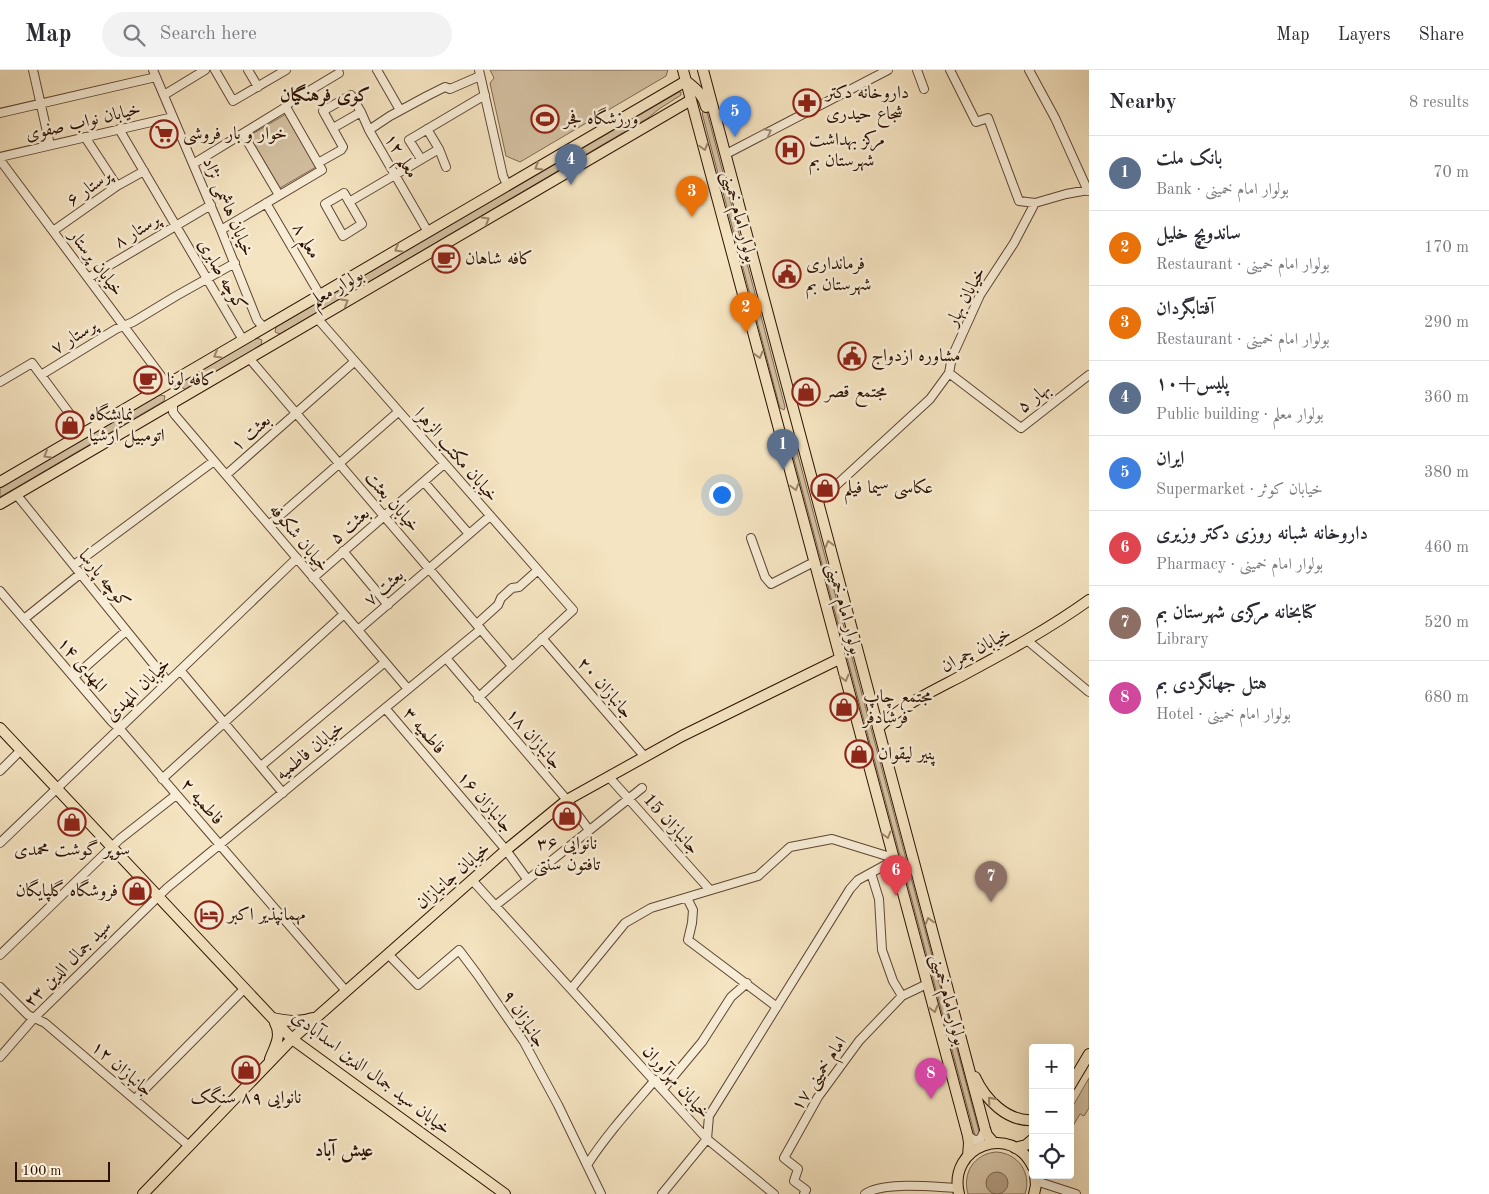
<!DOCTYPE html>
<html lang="en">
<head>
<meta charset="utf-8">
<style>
	body { margin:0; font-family:"Old Standard TT",Amiri,serif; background:#f2f2f3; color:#2b2b33 }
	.controls { position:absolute; right:15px; bottom:15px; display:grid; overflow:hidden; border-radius:5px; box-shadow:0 5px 20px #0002 }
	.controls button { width:45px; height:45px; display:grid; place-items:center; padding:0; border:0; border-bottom:1px solid #e1e1e2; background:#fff; color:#2b2b33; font:25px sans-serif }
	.scale { position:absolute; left:15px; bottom:12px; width:95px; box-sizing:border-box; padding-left:5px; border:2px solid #2c1102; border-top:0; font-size:14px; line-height:18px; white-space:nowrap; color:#2c1102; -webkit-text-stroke:4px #f8edd7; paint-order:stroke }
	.you { position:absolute; left:721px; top:424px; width:18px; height:18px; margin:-12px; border:4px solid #fff; border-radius:50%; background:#1a73e8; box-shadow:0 0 0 8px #1a73e833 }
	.badge { display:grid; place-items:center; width:32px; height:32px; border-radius:50%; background:#111827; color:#fff; font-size:16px; font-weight:700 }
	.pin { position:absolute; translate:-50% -41px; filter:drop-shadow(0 1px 2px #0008) }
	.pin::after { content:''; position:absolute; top:26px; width:18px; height:15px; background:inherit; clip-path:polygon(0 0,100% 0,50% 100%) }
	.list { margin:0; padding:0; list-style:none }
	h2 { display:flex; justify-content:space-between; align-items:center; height:65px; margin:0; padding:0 20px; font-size:21px }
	h2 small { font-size:16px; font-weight:400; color:#7c7c81 }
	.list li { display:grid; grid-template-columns:32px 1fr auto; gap:15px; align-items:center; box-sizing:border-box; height:75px; padding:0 20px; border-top:1px solid #e1e1e2 }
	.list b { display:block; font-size:19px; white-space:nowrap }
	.list p { margin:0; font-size:16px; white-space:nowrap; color:#7c7c81 }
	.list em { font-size:16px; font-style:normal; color:#7c7c81 }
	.icon { flex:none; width:28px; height:28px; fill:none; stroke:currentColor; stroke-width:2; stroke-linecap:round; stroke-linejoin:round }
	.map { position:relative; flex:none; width:1089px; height:1124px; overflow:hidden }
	header { display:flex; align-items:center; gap:30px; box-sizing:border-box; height:70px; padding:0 25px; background:#fff; border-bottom:1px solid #e1e1e2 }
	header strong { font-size:24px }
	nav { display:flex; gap:28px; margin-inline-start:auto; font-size:18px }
	.search { width:350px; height:45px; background:#f2f2f3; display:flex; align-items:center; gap:12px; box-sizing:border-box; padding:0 18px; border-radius:28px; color:#7c7c81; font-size:19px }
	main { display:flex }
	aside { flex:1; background:#fff }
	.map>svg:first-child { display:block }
	.green { fill:#d3c0a1; stroke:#806852 }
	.water { fill:#b19c80; stroke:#7c644e }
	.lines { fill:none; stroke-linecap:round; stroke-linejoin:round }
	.minor-casing { stroke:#5e4632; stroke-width:10 }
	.major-casing { stroke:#2c1102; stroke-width:12 }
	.minor { stroke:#f8edd7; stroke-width:8 }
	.major { stroke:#f5e4c1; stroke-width:10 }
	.oneway { stroke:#9c8a77 }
	.oneway2 { stroke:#9b856b }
	.labels { text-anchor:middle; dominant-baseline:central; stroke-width:5; stroke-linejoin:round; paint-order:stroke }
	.poi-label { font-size:18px; fill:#2c1102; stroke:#f8edd7; text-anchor:start }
	.street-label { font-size:18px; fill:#2c1102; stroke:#f8edd7 }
	.neighbourhood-label { font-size:19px; font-weight:bold; fill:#2c1102; stroke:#f8edd7 }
</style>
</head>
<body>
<header>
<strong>Map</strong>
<div class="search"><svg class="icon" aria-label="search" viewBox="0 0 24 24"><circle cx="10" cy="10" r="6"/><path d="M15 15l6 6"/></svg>Search here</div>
<nav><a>Map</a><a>Layers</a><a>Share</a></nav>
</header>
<main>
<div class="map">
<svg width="1089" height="1124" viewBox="0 0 1089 1124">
	<rect width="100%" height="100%" fill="#f5e4c1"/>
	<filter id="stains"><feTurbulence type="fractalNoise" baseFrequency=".004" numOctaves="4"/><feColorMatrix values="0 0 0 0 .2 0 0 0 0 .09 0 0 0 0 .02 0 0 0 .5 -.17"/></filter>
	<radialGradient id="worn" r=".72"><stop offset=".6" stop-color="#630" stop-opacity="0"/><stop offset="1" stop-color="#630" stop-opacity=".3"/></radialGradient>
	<path class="green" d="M490 0H668L666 6 520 92 506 86 490 13 494 8Z
		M679 22H681V25L659 39 648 48 280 264 275 262 276 257Z
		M704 41 707 42 785 337 784 340 780 338 702 43Z
		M286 44 316 97 280 118 249 66Z
		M257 268 262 270 261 275 185 319 180 317 182 312Z
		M160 325 165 326 164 331 0 427V418Z
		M788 361H790L792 363 980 1065 978 1068 975 1066 787 363Z
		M1089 1008V1038L1084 1046 1080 1044 1070 1061V1041Z
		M996 1082C1018 1083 1032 1103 1025 1124H968C962 1103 974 1084 996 1082Z"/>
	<path class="water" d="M986 1113a11 11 0 1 1 22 0a11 11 0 1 1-22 0Z"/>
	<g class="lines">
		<g class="minor-casing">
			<path id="minor" d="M33 0 50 75
				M153 0 221 160 257 250 264 258
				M215 0 233 31 286 0
				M248 0 258 17
				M377 0 400 40
				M479 0 503 106 507 115
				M917 0 924 19
				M950 0 976 52 988 48 1019 131 1035 133
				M1029 0 1055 48 1088 121
				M164 25 205 0
				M0 43 156 7
				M333 58 361 42
				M119 59 243 270
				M427 59 439 79 446 97
				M369 60 390 46 427 26 445 17 450 19 480 6
				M243 64 279 125
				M85 67 117 116
				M725 83 730 82 888 0
				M0 87 173 47
				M421 89 409 70 485 25
				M0 90 167 314
				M318 93 341 80 343 77 323 41 351 25 361 42 369 60 428 162
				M193 94 286 37 289 33 339 3
				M344 123 362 154 343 166 325 134Z
				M349 132 439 79
				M266 133 320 225
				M221 160 322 100 286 37
				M53 161 117 116 144 101
				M88 208 211 135
				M317 248 573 540 478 628
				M249 288 512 596
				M949 303 1021 358 1089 305
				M41 305 116 259 133 252 176 226 235 193
				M0 312 32 293 84 363
				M173 333V342L175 345 408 619
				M226 405 354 292
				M424 412 469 464
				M16 424 168 612
				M818 432 930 329 949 303 952 287 980 225 1014 173 1035 133 1066 124 1089 120
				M269 455 398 342
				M751 468 765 507 771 514 814 492
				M343 481 388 535
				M74 495 214 391
				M313 508 444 394
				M0 521 112 652 119 658 346 921
				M24 549 80 504
				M477 554 498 535 501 528 512 518 519 517 538 500
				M358 560 490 446
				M542 568 645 687
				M1028 571 1089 622
				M446 588 567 730 589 760
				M180 600 283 723
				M74 607 126 561
				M385 638 506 780 527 809
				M261 696 385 592
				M0 701 21 680
				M609 707 710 820
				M162 709 344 544
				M0 773 297 488
				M871 803 879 829 882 880 893 911 902 926
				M472 810 707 1069 774 1124
				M687 828 693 840 692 853 688 870 777 937
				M495 836 642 718
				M388 884 418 915 459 880 477 904 524 972 558 1035 601 1124
				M0 885 120 769 176 725
				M0 917 28 945 45 953 189 1076
				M571 919 625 853 651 838 758 806 790 777 832 769 887 786 893 785
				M0 987 34 948 167 818 481 559
				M663 1019 702 972 731 927 747 913
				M135 1029 245 918
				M968 1066 976 1071 981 1068 985 1059
				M707 1069 709 1046 850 819 858 810 889 793 894 791
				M587 1095C607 1064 631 1038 655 1010
				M1036 1111 1076 1124
				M662 1124 707 1069
				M804 1124 806 1120 794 1111 798 1099 784 1088 818 1027 859 971 902 926 927 914
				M865 1124C883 1111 934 1117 958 1118"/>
		</g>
		<g class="major-casing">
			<path id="major" d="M683 0 968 1066 969 1073 968 1086
				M703 0 985 1059 987 1065 994 1073
				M686 11C696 19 703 24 706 37
				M0 412 686 11
				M0 434 691 30
				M0 658 292 969 505 1124
				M878 658C903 634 935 620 965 604 1008 581 1050 558 1089 530
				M273 948C287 951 299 953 313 948
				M270 989C275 976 282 966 275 953
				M975 1007C985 1029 1007 1052 1033 1050
				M1070 1016 1089 984
				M1015 1078 1026 1075 1033 1069
				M143 1124 292 969 506 780 567 730 682 666 835 591 840 589
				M959 1124C947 1076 1012 1052 1033 1097
				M1034 1124 1036 1115 1035 1105"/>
		</g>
		<use href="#minor" class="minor"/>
		<use href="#major" class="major"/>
	</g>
	<defs><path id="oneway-chevron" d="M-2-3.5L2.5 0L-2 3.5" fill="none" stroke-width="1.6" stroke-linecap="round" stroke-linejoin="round" transform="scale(1.25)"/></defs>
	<use class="oneway" href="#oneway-chevron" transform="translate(768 62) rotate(-27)"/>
	<g class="oneway2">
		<use href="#oneway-chevron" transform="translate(704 77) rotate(75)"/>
		<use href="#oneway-chevron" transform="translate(538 97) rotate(150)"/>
		<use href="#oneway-chevron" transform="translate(486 150) rotate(-30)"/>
		<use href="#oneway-chevron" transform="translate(398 179) rotate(150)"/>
		<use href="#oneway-chevron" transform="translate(345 232) rotate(-30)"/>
		<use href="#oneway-chevron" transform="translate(217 285) rotate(150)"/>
		<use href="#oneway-chevron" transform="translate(759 285) rotate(75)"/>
		<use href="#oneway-chevron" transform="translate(47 385) rotate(150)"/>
		<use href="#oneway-chevron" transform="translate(795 417) rotate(75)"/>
		<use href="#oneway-chevron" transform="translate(829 474) rotate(-105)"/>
		<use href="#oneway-chevron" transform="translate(845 608) rotate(75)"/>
		<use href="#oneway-chevron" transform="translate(887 765) rotate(75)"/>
		<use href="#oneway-chevron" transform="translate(929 851) rotate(-105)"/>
		<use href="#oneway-chevron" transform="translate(934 939) rotate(75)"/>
		<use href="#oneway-chevron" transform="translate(991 1030) rotate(-132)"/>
	</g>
	<defs>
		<g id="pharmacy-ring" transform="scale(1.4375)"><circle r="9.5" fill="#f8edd7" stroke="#8f2418" stroke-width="1.5"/><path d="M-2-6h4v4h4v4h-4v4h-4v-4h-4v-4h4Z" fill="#8f2418"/></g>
		<g id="stadium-ring" transform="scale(1.4375)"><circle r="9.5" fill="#f8edd7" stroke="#8f2418" stroke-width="1.5"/><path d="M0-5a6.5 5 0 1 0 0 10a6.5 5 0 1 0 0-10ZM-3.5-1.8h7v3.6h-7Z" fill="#8f2418"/></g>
		<g id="supermarket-ring" transform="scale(1.4375)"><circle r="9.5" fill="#f8edd7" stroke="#8f2418" stroke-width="1.5"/><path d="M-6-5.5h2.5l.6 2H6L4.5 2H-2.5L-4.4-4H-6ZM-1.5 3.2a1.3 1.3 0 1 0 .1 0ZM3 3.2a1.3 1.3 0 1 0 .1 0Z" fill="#8f2418"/></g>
		<g id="hospital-ring" transform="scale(1.4375)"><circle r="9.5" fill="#f8edd7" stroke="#8f2418" stroke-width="1.5"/><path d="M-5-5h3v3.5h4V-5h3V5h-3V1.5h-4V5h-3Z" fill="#8f2418"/></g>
		<g id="cafe-ring" transform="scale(1.4375)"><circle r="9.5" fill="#f8edd7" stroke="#8f2418" stroke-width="1.5"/><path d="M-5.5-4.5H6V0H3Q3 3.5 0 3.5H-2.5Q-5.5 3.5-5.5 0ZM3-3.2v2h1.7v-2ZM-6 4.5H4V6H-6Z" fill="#8f2418"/></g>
		<g id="civic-ring" transform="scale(1.4375)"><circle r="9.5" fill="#f8edd7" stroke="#8f2418" stroke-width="1.5"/><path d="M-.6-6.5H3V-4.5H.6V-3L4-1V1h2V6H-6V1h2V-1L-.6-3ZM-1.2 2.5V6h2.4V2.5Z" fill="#8f2418"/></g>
		<g id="shop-ring" transform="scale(1.4375)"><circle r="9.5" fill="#f8edd7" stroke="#8f2418" stroke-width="1.5"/><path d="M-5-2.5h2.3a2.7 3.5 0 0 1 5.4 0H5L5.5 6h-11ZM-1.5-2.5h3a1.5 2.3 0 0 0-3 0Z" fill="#8f2418"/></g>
		<g id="hotel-ring" transform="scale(1.4375)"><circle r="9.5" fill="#f8edd7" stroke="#8f2418" stroke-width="1.5"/><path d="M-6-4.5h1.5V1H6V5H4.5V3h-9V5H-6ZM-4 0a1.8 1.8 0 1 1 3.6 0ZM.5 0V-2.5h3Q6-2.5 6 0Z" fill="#8f2418"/></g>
	</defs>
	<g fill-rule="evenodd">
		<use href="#pharmacy-ring" x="807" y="33"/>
		<use href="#stadium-ring" x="545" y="49"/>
		<use href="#supermarket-ring" x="164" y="64"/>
		<use href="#hospital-ring" x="790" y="80"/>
		<use href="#cafe-ring" x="446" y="189"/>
		<use href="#civic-ring" x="787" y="204"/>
		<use href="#civic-ring" x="852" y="286"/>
		<use href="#cafe-ring" x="148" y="310"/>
		<use href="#shop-ring" x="806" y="322"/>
		<use href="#shop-ring" x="70" y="355"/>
		<use href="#shop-ring" x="825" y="418"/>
		<use href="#shop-ring" x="844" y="637"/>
		<use href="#shop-ring" x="859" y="684"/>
		<use href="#shop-ring" x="567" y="746"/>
		<use href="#shop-ring" x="72" y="752"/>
		<use href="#shop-ring" x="137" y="821"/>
		<use href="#hotel-ring" x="209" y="845"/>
		<use href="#shop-ring" x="246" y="1000"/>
	</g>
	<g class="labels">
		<g class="poi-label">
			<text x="826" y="23">داروخانه دکتر<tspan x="826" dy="21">شجاع حیدری</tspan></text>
			<text x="564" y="49">ورزشگاه فجر</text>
			<text x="183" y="64">خوار و بار فروشی</text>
			<text x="809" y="70">مرکز بهداشت<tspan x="809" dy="21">شهرستان بم</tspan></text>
			<text x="465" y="189">کافه شاهان</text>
			<text x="806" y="194">فرمانداری<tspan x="806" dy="21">شهرستان بم</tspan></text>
			<text x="871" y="286">مشاوره ازدواج</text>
			<text x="167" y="310">کافه لونا</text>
			<text x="825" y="322">مجتمع قصر</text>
			<text x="89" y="345">نمایشگاه<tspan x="89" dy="21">اتومبیل ارشیا</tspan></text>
			<text x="844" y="418">عکاسی سیما فیلم</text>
			<text x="863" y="627">مجتمع چاپ<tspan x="863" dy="21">فرشادفر</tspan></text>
			<text x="878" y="684">پنیر لیقوان</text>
			<text x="567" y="774" text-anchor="middle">نانوایی ۳۶<tspan x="567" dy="21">تافتون سنتی</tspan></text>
			<text x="72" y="780" text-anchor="middle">سوپر گوشت محمدی</text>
			<text x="118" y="821" text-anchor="end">فروشگاه گلپایگان</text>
			<text x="228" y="845">مهمانپذیر اکبر</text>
			<text x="246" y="1028" text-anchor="middle">نانوایی ۸۹ سنگک</text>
		</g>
		<g class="street-label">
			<text transform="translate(83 52) rotate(-13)">خیابان نواب صفوی</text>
			<text transform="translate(401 86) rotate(59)">معلم ۱۲</text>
			<text transform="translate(89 118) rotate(-35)">پرستار ۶</text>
			<text transform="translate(228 137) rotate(67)">خیابان هاشمی نژاد</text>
			<text transform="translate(739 147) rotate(75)">بولوار امام خمینی</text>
			<text transform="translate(137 161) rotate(-31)">پرستار ۸</text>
			<text transform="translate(306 171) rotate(60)">معلم ۸</text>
			<text transform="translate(96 193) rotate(53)">خیابان پرستار</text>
			<text transform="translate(222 205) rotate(60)">کوچه صابری</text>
			<text transform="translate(337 218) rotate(-30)">بولوار معلم</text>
			<text transform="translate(966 227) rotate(-62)">خیابان بهار</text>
			<text transform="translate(74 267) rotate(-32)">پرستار ۷</text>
			<text transform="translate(1034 328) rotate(-38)">بهار ۵</text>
			<text transform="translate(251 363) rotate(-41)">بعثت ۱</text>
			<text transform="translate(456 385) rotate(49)">خیابان مکتب الزهرا</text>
			<text transform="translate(392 432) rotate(49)">خیابان بعثت</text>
			<text transform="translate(350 456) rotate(-41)">بعثت ۵</text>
			<text transform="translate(299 468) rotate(50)">خیابان شکوفه</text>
			<text transform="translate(104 509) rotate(51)">کوچه پارسا</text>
			<text transform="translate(384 518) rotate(-41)">بعثت ۷</text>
			<text transform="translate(844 539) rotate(75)">بولوار امام خمینی</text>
			<text transform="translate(976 580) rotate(-28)">خیابان چمران</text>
			<text transform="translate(82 595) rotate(50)">المهدی ۱۴</text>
			<text transform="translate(605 618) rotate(49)">جانبازان ۲۰</text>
			<text transform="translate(138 620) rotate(-44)">خیابان المهدی</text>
			<text transform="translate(424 661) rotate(50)">فاطمیه ۳</text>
			<text transform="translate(534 669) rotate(49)">جانبازان ۱۸</text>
			<text transform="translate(310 681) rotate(-39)">خیابان فاطمیه</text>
			<text transform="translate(202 732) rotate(49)">فاطمیه ۲</text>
			<text transform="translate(485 732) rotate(49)">جانبازان ۱۶</text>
			<text transform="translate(671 754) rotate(48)">جانبازان 15</text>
			<text transform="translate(453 806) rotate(-41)">خیابان جانبازان</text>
			<text transform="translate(68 894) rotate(-45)">سید جمال الدین ۲۳</text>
			<text transform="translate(948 930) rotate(75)">بولوار امام خمینی</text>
			<text transform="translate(524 949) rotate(57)">جانبازان ۹</text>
			<text transform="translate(122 999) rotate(41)">جانبازان ۱۲</text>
			<text transform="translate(371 1003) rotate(37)">خیابان سید جمال الدین اسدآبادی</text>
			<text transform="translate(819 1004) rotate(-56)">امام خمینی ۱۷</text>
			<text transform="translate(676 1012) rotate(48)">خیابان مهرآوران</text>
		</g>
		<g class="neighbourhood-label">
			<text x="325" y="26">کوی فرهنگیان</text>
			<text x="344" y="1081">عیش آباد</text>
		</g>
	</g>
	<rect width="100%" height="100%" filter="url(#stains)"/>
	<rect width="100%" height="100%" fill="url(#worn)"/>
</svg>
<div class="controls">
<button>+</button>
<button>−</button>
<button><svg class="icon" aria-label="locate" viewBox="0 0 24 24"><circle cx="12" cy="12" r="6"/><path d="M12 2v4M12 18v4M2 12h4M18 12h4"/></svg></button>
</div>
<div class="scale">100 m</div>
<div class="you"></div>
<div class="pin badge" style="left:783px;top:400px;background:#5c6f8a">1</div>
<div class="pin badge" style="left:746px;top:263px;background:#e8710a">2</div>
<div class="pin badge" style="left:692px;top:147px;background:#e8710a">3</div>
<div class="pin badge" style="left:571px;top:115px;background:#5c6f8a">4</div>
<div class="pin badge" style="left:735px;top:67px;background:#3f7fe0">5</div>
<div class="pin badge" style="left:896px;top:826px;background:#e0444e">6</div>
<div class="pin badge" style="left:991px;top:832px;background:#8d6e63">7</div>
<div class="pin badge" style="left:931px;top:1029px;background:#d1479c">8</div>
</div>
<aside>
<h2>Nearby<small>8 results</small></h2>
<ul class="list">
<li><span class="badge" style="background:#5c6f8a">1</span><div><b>بانک ملت</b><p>Bank · بولوار امام خمینی</p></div><em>70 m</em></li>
<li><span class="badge" style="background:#e8710a">2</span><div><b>ساندویچ خلیل</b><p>Restaurant · بولوار امام خمینی</p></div><em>170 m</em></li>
<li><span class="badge" style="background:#e8710a">3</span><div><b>آفتابگردان</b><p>Restaurant · بولوار امام خمینی</p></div><em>290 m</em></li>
<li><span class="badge" style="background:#5c6f8a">4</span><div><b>پلیس+۱۰</b><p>Public building · بولوار معلم</p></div><em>360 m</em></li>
<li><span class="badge" style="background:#3f7fe0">5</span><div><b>ایران</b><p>Supermarket · خیابان کوثر</p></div><em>380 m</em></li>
<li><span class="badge" style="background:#e0444e">6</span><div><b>داروخانه شبانه روزی دکتر وزیری</b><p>Pharmacy · بولوار امام خمینی</p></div><em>460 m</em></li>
<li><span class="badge" style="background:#8d6e63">7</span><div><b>کتابخانه مرکزی شهرستان بم</b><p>Library</p></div><em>520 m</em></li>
<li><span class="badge" style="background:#d1479c">8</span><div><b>هتل جهانگردی بم</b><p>Hotel · بولوار امام خمینی</p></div><em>680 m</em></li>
</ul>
</aside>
</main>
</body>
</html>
